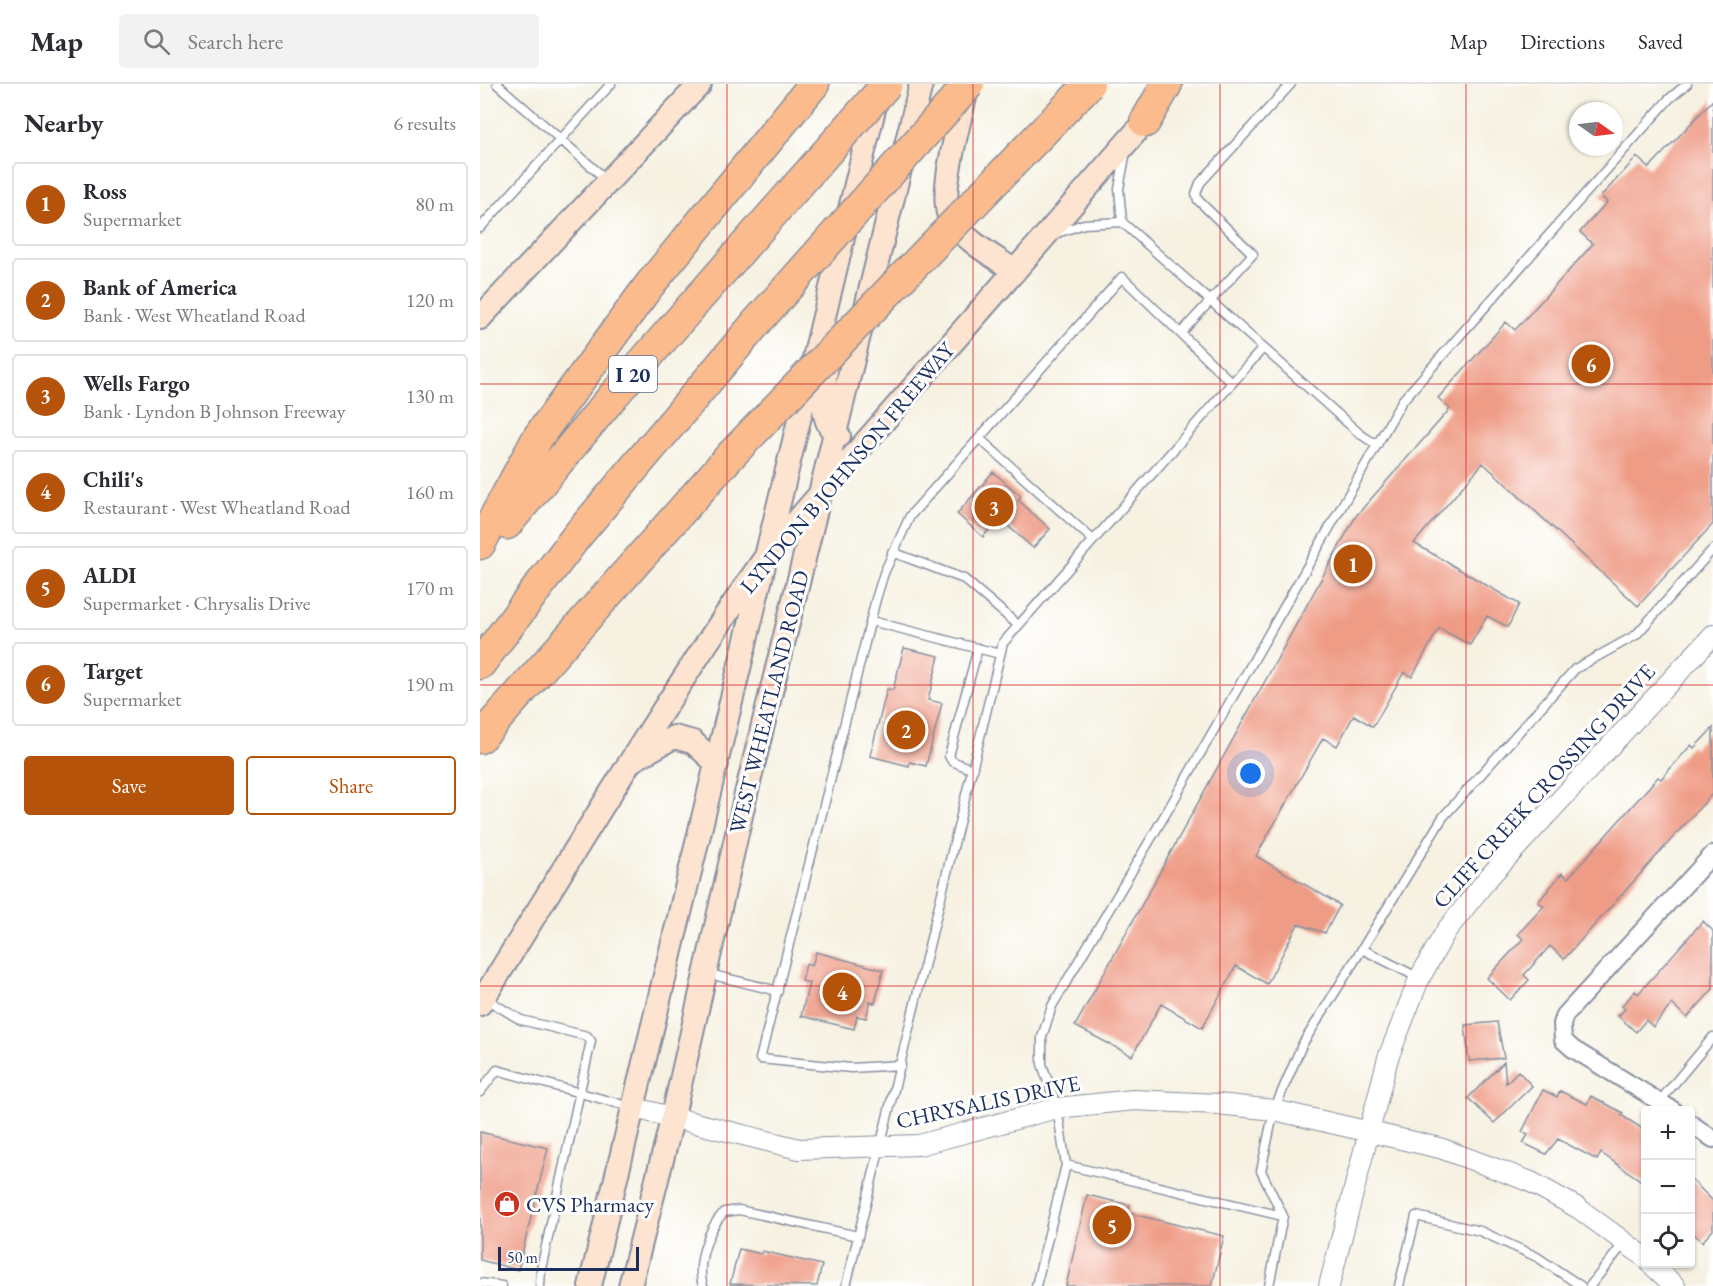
<!DOCTYPE html>
<html lang="en">
<head>
<meta charset="utf-8">
<style>
	body { margin:0; font-family:"EB Garamond",serif; background:#f2f2f3; color:#2b2b33 }
	.controls { position:absolute; right:18px; bottom:18px; display:grid; overflow:hidden; border-radius:6px; box-shadow:0 2px 4px #0004 }
	.controls button { width:54px; height:54px; display:grid; place-items:center; padding:0; border:0; border-bottom:2px solid #e1e1e2; background:#fff; color:#2b2b33; font:30px sans-serif }
	.compass { position:absolute; left:1089px; top:18px; width:54px; height:54px; border-radius:50%; background:#fff; box-shadow:0 2px 4px #0004; rotate:104deg }
	.scale { position:absolute; left:18px; bottom:15px; width:141px; box-sizing:border-box; padding-left:6px; border:3px solid #1b2f5e; border-top:0; font-size:16px; line-height:21px; white-space:nowrap; color:#1b2f5e; -webkit-text-stroke:4px #fff; paint-order:stroke }
	.you { position:absolute; left:771px; top:690px; width:21px; height:21px; margin:-15px; border:4px solid #fff; border-radius:50%; background:#1a73e8; box-shadow:0 0 0 9px #1a73e833 }
	.badge { display:grid; place-items:center; width:39px; height:39px; border-radius:50%; background:#b45309; color:#fff; font-size:20px; font-weight:700 }
	.pin { position:absolute; translate:-50% -50%; border:3px solid #fff; box-shadow:0 2px 6px #0006 }
	.list { margin:0; padding:0; list-style:none }
	h2 { display:flex; justify-content:space-between; align-items:center; height:78px; margin:0; padding:0 24px; font-size:26px }
	h2 small { font-size:20px; font-weight:400; color:#7c7c81 }
	.list li { display:grid; grid-template-columns:39px 1fr auto; gap:18px; align-items:center; box-sizing:border-box; height:84px; margin:0 12px 12px; padding:0 12px; border:2px solid #e1e1e2; border-radius:6px }
	.list b { display:block; font-size:22px; white-space:nowrap }
	.list p { margin:0; font-size:20px; white-space:nowrap; color:#7c7c81 }
	.list em { font-size:20px; font-style:normal; color:#7c7c81 }
	.actions { display:flex; gap:12px; padding:18px 24px }
	.actions a { flex:1; padding:14px 0; border:2px solid #b45309; border-radius:6px; text-align:center; font-size:21px; color:#b45309 }
	.actions .main { background:#b45309; color:#fff }
	.icon { flex:none; width:33px; height:33px; fill:none; stroke:currentColor; stroke-width:2; stroke-linecap:round; stroke-linejoin:round }
	.map { position:relative; flex:none; width:1233px; height:1202px; overflow:hidden }
	header { display:flex; align-items:center; gap:36px; box-sizing:border-box; height:84px; padding:0 30px; background:#fff; border-bottom:2px solid #e1e1e2 }
	header strong { font-size:28px }
	nav { display:flex; gap:33px; margin-inline-start:auto; font-size:21px }
	.search { width:420px; height:54px; background:#f2f2f3; display:flex; align-items:center; gap:15px; box-sizing:border-box; padding:0 21px; border-radius:6px; color:#7c7c81; font-size:22px }
	main { display:flex }
	aside { flex:1; background:#fff }
	.map>svg:first-child { display:block }
	.building { fill:#ef9c86 }
	.lines { fill:none; stroke-linecap:round; stroke-linejoin:round }
	.service-casing { stroke:#8890a0; stroke-width:11 }
	.minor-casing { stroke:#8890a0; stroke-width:20 }
	.tertiary-casing { stroke:#8890a0; stroke-width:22 }
	.secondary-casing { stroke:#8890a0; stroke-width:26 }
	.motorway-casing { stroke:#8890a0; stroke-width:33 }
	.service { stroke:#fff; stroke-width:8 }
	.minor { stroke:#fff; stroke-width:16 }
	.tertiary { stroke:#fff; stroke-width:20 }
	.secondary { stroke:#fde4d1; stroke-width:22 }
	.motorway { stroke:#fbbb8d; stroke-width:30 }
	.motorway-bridge-casing { stroke:#8890a0; stroke-width:33; stroke-linecap:butt }
	.motorway-bridge { stroke:#fbbb8d; stroke-width:30 }
	.grid { fill:none; stroke:#d62828; stroke-width:1.5; stroke-opacity:0.55 }
	.labels { text-anchor:middle; dominant-baseline:central; stroke-width:6; stroke-linejoin:round; paint-order:stroke }
	.shield { fill:#fff; stroke:#5f6d8e; stroke-width:1.5 }
	.shield-label { font-size:21px; font-weight:bold; fill:#1b2f5e }
	.street-label { font-size:22px; fill:#1b2f5e; stroke:#fff }
	.poi-label { font-size:22px; fill:#1b2f5e; stroke:#fff; text-anchor:start }
</style>
</head>
<body>
<header>
<strong>Map</strong>
<div class="search"><svg class="icon" aria-label="search" viewBox="0 0 24 24"><circle cx="10" cy="10" r="6"/><path d="M15 15l6 6"/></svg>Search here</div>
<nav><a>Map</a><a>Directions</a><a>Saved</a></nav>
</header>
<main>
<aside>
<h2>Nearby<small>6 results</small></h2>
<ul class="list">
<li><span class="badge">1</span><div><b>Ross</b><p>Supermarket</p></div><em>80 m</em></li>
<li><span class="badge">2</span><div><b>Bank of America</b><p>Bank · West Wheatland Road</p></div><em>120 m</em></li>
<li><span class="badge">3</span><div><b>Wells Fargo</b><p>Bank · Lyndon B Johnson Freeway</p></div><em>130 m</em></li>
<li><span class="badge">4</span><div><b>Chili's</b><p>Restaurant · West Wheatland Road</p></div><em>160 m</em></li>
<li><span class="badge">5</span><div><b>ALDI</b><p>Supermarket · Chrysalis Drive</p></div><em>170 m</em></li>
<li><span class="badge">6</span><div><b>Target</b><p>Supermarket</p></div><em>190 m</em></li>
</ul>
<div class="actions"><a class="main">Save</a><a>Share</a></div>
</aside>
<div class="map">
<svg width="1233" height="1202" viewBox="0 0 1233 1202">
	<rect width="100%" height="100%" fill="#fff"/>
	<filter id="ink" filterUnits="userSpaceOnUse"><feTurbulence type="fractalNoise" baseFrequency=".0167" numOctaves="2"/><feDisplacementMap in="SourceGraphic" scale="12" xChannelSelector="R" yChannelSelector="G"/><feConvolveMatrix kernelMatrix="1 2 1 2 8 2 1 2 1" color-interpolation-filters="sRGB"/></filter>
	<filter id="wash" filterUnits="userSpaceOnUse"><feTurbulence type="fractalNoise" baseFrequency=".008" numOctaves="4" result="noise"/><feDisplacementMap in="SourceGraphic" scale="24" xChannelSelector="R" yChannelSelector="G"/><feGaussianBlur stdDeviation="1.35" result="paint"/><feColorMatrix in="noise" values="0 0 0 0 0 0 0 0 0 0 0 0 0 0 0 0 0 1.4 0 .05"/><feComposite in="paint" operator="in"/></filter>
	<g filter="url(#wash)">
		<rect width="100%" height="100%" fill="#f6f1e1"/>
		<g id="blocks">
			<path class="building" d="M1233 16V440L1158 522 1003 379 934 459 1039 520 1028 543 1007 532 990 561 959 544 932 593 924 588 893 643 874 631 857 662 843 654 776 772 860 821 845 849 818 840 787 900 756 882 722 944 681 920 652 972 595 942 876 432 970 325 958 314 1026 238 1035 246 1113 160 1100 148 1127 118 1121 112 1157 73 1169 84Z
				M513 388 541 412 538 416 570 445 553 464 519 434 503 453 477 430Z
				M424 564 459 572 448 616 462 619 446 682 430 678 429 682 390 672 407 605 413 606Z
				M1233 644V709L1084 875 1070 862 1044 891 1049 896 1030 916 1007 894 1043 855 1038 850 1064 822 1058 818 1082 789 1088 794 1178 693 1181 695 1211 661 1214 664Z
				M1223 837 1233 847V905L1207 934 1192 920 1173 943 1166 936 1156 948 1138 932 1145 925 1142 922 1155 907 1158 910Z
				M336 868 403 886 395 919 390 918 386 934 377 932 374 945 321 932 329 899 322 897 326 880 332 882Z
				M1017 938 1024 974 989 977 985 941Z
				M1024 978 1026 999 1038 987 1052 1002 1014 1039 988 1014Z
				M1063 1006 1077 1013 1080 1007 1107 1020 1111 1012 1143 1029 1141 1031 1166 1047V1100L1121 1069 1117 1076 1078 1055 1066 1070 1043 1059 1048 1051 1042 1048Z
				M0 1048 68 1064 38 1186 0 1176Z
				M1210 1094 1233 1117V1146L1222 1158 1210 1146Z
				M607 1111 650 1121 648 1129 744 1152 732 1202H586Z
				M259 1165 282 1170V1167L342 1181 337 1202 250 1200Z"/>
		</g>
	</g>
	<g filter="url(#ink)">
		<use href="#blocks" fill-opacity="0" stroke="#8890a0" stroke-width="1.5"/>
		<g class="lines">
			<g class="service-casing">
				<path id="service" d="M17 0 128 97
					M645 72 639 105 642 138 880 350 897 361
					M0 144 131 0
					M577 149 604 140 642 138
					M701 249 773 170 718 116 716 110 720 99 811 0
					M500 355 613 456
					M412 468 484 495 538 541
					M391 537 520 570
					M493 686 472 677 469 672 498 564
					M225 889 298 907
					M939 894 882 865 963 733 1095 585 1156 551 1233 465
					M6 915 41 936 107 952 111 957 61 1185 60 1202
					M421 981 371 984 280 975 396 515 404 489 430 432 642 193 752 299
					M0 1008 17 986 151 1023
					M1179 1018 1233 953
					M586 1081 803 1132
					M0 1199 22 1202
					M223 1202C216 1179 228 1145 244 1128L259 1126 378 1152
					M366 1202 523 559 783 264
					M556 1202 586 1081 577 1024 562 980V953L572 922 692 719 922 317 1189 15 1207 0
					M789 1202 803 1132 781 1087 794 1026 822 961 882 865
					M919 1202 936 1132 1000 1147 1057 1173 1101 1202
					M1110 1202 1145 1158"/>
			</g>
			<g class="minor-casing">
				<path id="minor" d="M1193 1026 1093 965 1083 956 1082 940 1085 931 1233 770
					M1210 1039 1233 1055"/>
			</g>
			<g class="tertiary-casing">
				<path id="tertiary" d="M155 1024 319 1065 439 1061 577 1024 654 1016 738 1020 794 1026 960 1064 1051 1098 1098 1124 1166 1174
					M1171 1180 1195 1202
					M849 1202 908 974 939 895 966 847 1009 793 1233 551"/>
			</g>
			<g class="secondary-casing">
				<path id="secondary" d="M488 1C482 28 457 113 470 134 485 157 513 172 535 187
					M0 234 220 0
					M349 264C347 289 333 336 359 352
					M153 676 194 653 213 658 237 680
					M0 920C94 769 185 616 287 471L675 26
					M110 1202 397 13
					M150 1202 193 1032 265 714 441 0"/>
			</g>
			<g class="motorway-casing">
				<path id="motorway" d="M665 38 687 0
					M27 440 133 312 310 110
					M0 460 58 353 168 203 334 0
					M0 580 96 453 277 238
					M0 654 251 371"/>
			</g>
			<use href="#service" class="service"/>
			<use href="#minor" class="minor"/>
			<use href="#tertiary" class="tertiary"/>
			<use href="#secondary" class="secondary"/>
			<use href="#motorway" class="motorway"/>
			<g class="motorway-bridge-casing">
				<path id="motorway-bridge" d="M310 110 407 0
					M277 238 489 0
					M251 371 609 0"/>
			</g>
			<use href="#motorway-bridge" class="motorway-bridge"/>
		</g>
	</g>
	<path class="grid" d="M247 0V1202M493 0V1202M740 0V1202M986 0V1202M0 300H1233M0 601H1233M0 902H1233"/>
	<defs>
		<g id="shop-disc" transform="scale(1.35)"><circle r="9.5" fill="#c8321e" stroke="#fff"/><path d="M-5-2.5h2.3a2.7 3.5 0 0 1 5.4 0H5L5.5 6h-11ZM-1.5-2.5h3a1.5 2.3 0 0 0-3 0Z" fill="#fff"/></g>
	</defs>
	<g fill-rule="evenodd">
		<use href="#shop-disc" x="27" y="1120"/>
	</g>
	<g class="labels">
		<rect class="shield" x="129" y="272" width="48" height="36" rx="4.5"/>
		<g class="shield-label">
			<text x="153" y="290">I 20</text>
		</g>
		<g class="street-label">
			<text transform="translate(367 384) rotate(-50)">LYNDON B JOHNSON FREEWAY</text>
			<text transform="translate(289 618) rotate(-76)">WEST WHEATLAND ROAD</text>
			<text transform="translate(1064 702) rotate(-48)">CLIFF CREEK CROSSING DRIVE</text>
			<text transform="translate(508 1018) rotate(-12)">CHRYSALIS DRIVE</text>
		</g>
		<g class="poi-label">
			<text x="46" y="1120">CVS Pharmacy</text>
		</g>
	</g>
</svg>
<div class="controls">
<button>+</button>
<button>−</button>
<button><svg class="icon" aria-label="locate" viewBox="0 0 24 24"><circle cx="12" cy="12" r="6"/><path d="M12 2v4M12 18v4M2 12h4M18 12h4"/></svg></button>
</div>
<svg class="compass" viewBox="-18 -18 36 36"><path d="M0-13l5 13h-10z" fill="#e53935"/><path d="M0 13l5-13h-10z" fill="#7c7c81"/></svg>
<div class="scale">50 m</div>
<div class="you"></div>
<div class="pin badge" style="left:873px;top:480px">1</div>
<div class="pin badge" style="left:426px;top:646px">2</div>
<div class="pin badge" style="left:514px;top:423px">3</div>
<div class="pin badge" style="left:362px;top:908px">4</div>
<div class="pin badge" style="left:632px;top:1141px">5</div>
<div class="pin badge" style="left:1111px;top:280px">6</div>
</div>
</main>
</body>
</html>
